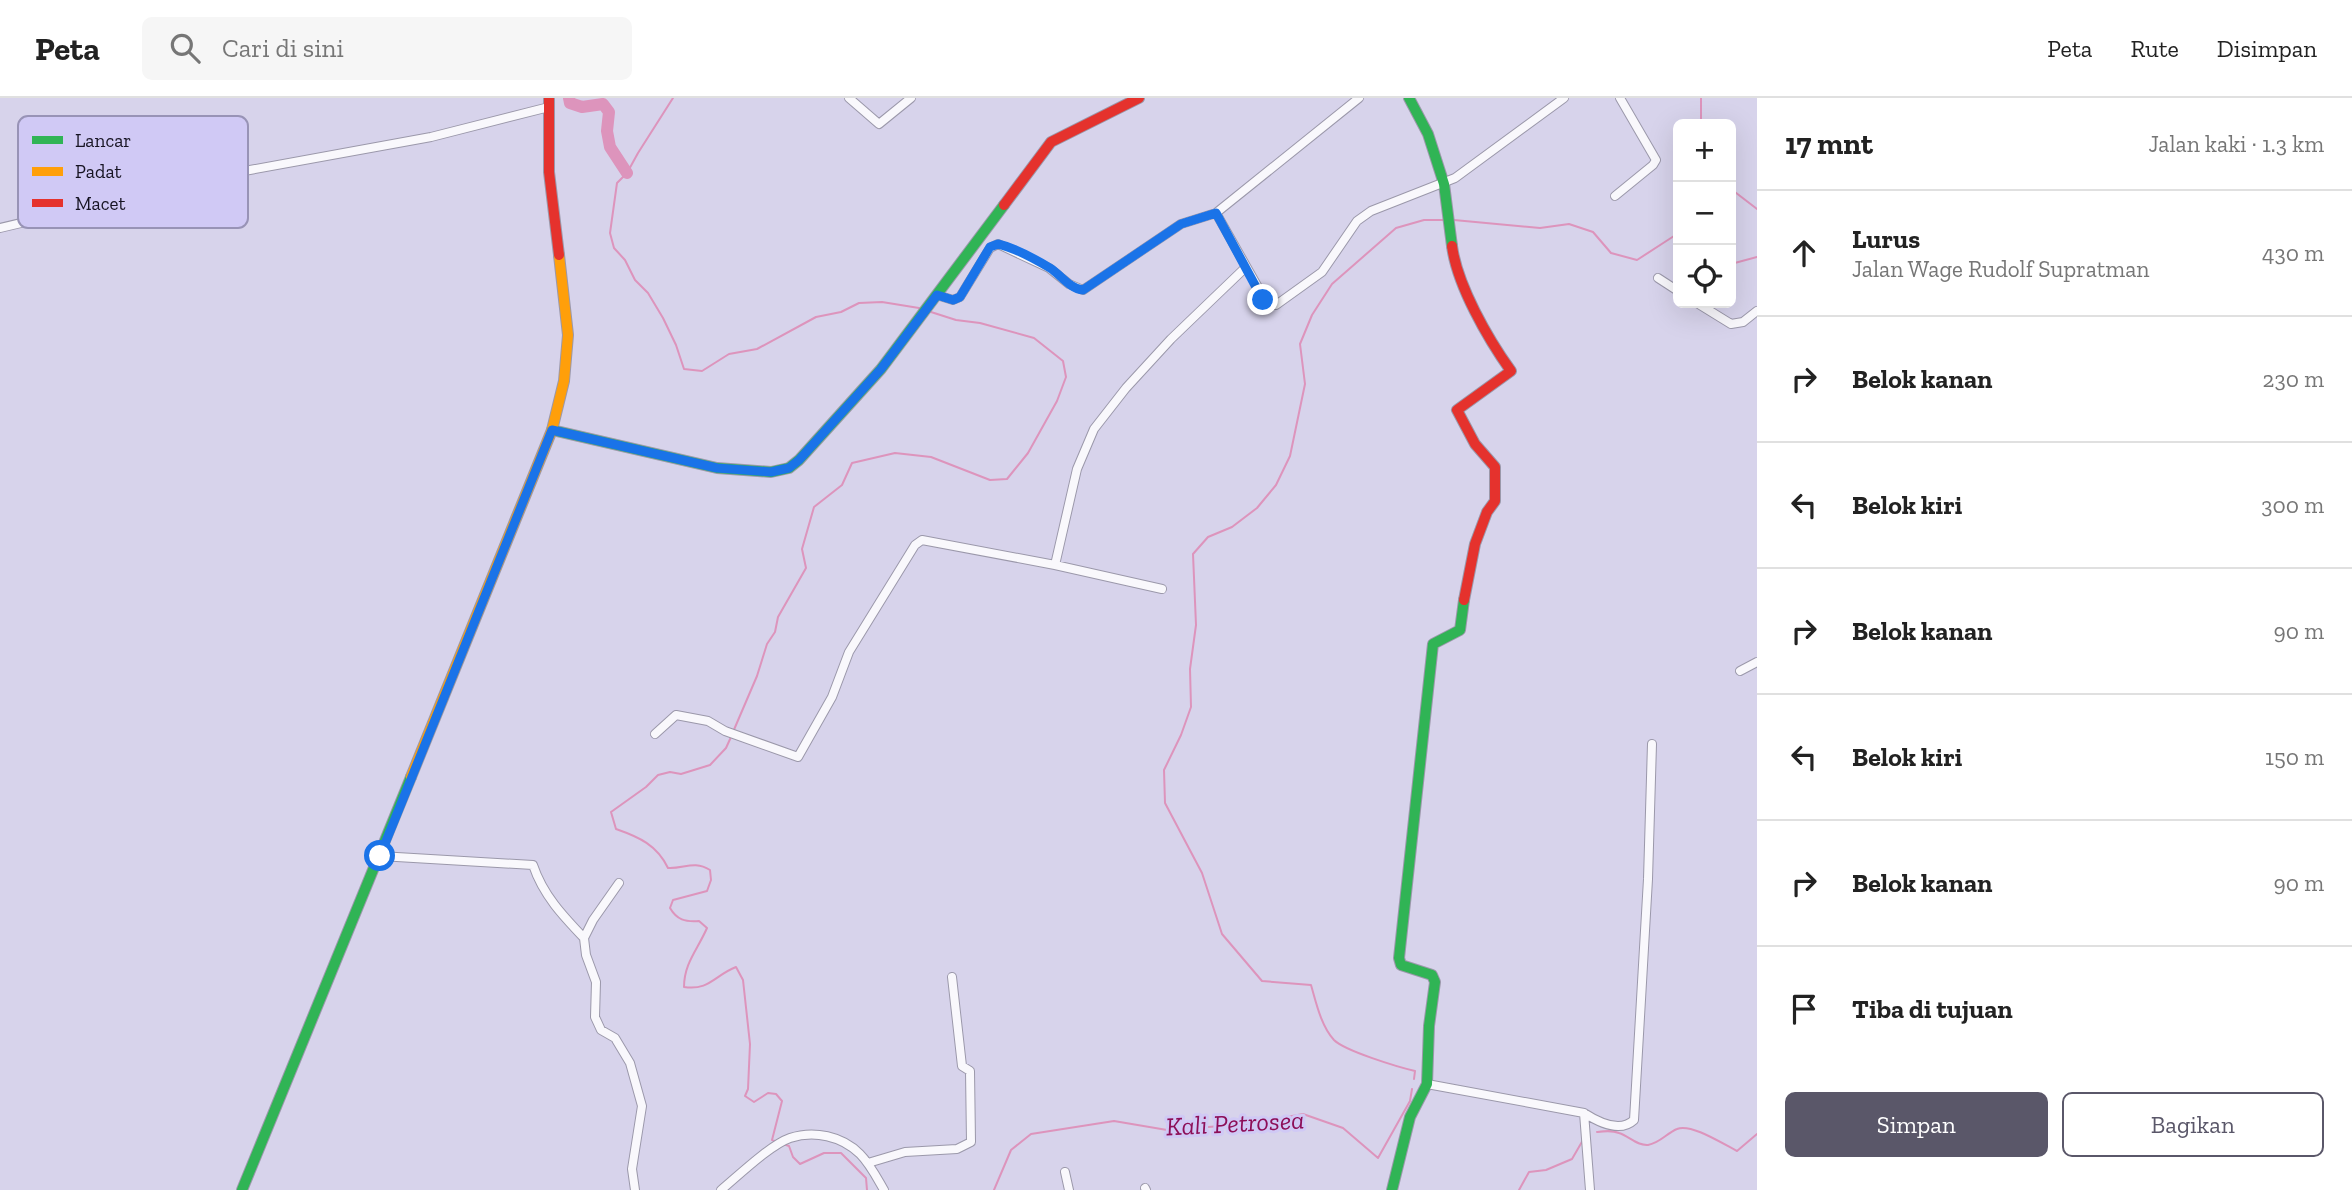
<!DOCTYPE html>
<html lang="id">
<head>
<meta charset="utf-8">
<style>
	body { margin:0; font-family:"Zilla Slab",serif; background:#f6f6f6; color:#222 }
	.controls { position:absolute; right:21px; top:21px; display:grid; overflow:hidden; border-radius:10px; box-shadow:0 7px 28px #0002 }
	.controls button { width:63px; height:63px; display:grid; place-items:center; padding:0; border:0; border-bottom:2px solid #e0e0e0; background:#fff; color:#222; font:35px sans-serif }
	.stop { position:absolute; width:21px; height:21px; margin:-16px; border:5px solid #1a73e8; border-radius:50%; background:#fff }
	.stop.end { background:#1a73e8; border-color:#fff; box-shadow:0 2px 7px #0008 }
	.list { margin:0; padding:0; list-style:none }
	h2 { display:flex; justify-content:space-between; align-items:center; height:91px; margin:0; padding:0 28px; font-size:30px }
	h2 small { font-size:23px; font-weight:400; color:#767676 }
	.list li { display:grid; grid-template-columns:46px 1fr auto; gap:21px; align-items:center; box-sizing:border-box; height:126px; padding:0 28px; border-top:2px solid #e0e0e0 }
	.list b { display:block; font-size:26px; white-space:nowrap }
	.list p { margin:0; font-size:23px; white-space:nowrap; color:#767676 }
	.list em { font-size:23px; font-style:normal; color:#767676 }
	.actions { display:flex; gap:14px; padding:21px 28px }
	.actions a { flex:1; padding:16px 0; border:2px solid #5a5769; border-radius:10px; text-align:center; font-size:24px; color:#5a5769 }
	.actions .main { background:#5a5769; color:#fff }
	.icon { flex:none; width:38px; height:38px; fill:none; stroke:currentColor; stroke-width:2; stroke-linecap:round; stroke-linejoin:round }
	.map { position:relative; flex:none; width:1757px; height:1092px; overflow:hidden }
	header { display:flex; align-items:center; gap:42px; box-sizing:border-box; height:98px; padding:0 35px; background:#fff; border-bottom:2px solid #e0e0e0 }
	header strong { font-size:33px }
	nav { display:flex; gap:38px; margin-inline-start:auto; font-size:24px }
	.search { width:490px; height:63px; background:#f6f6f6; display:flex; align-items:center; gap:18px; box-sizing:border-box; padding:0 24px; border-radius:10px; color:#767676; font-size:26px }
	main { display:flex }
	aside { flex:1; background:#fff }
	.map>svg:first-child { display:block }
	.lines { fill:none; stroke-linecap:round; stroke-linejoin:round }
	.stream { stroke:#dd94bc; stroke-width:2 }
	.river { stroke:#dd94bc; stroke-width:12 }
	.street-casing { stroke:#9b98aa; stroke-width:10 }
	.fast-casing { stroke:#9b98aa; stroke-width:12 }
	.slow-casing { stroke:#9b98aa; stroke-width:12 }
	.jam-casing { stroke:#9b98aa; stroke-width:12 }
	.street { stroke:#f9f8fc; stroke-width:8 }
	.fast { stroke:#30b455; stroke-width:10 }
	.slow { stroke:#ff9f0a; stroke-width:10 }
	.jam { stroke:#e5322d; stroke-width:10 }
	.route { stroke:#1a73e8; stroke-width:9 }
	.labels { text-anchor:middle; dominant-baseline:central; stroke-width:6; stroke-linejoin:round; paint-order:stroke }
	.water-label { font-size:26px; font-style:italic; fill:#8c0e58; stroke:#d0c9f5 }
	.key { fill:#d0c9f5; stroke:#9893b6; stroke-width:2 }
	.key-label { font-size:19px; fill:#171423 }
</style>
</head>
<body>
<header>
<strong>Peta</strong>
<div class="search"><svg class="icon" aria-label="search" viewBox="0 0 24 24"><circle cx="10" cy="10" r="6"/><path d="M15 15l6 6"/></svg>Cari di sini</div>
<nav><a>Peta</a><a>Rute</a><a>Disimpan</a></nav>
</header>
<main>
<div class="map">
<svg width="1757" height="1092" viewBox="0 0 1757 1092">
	<rect width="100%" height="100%" fill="#d7d3eb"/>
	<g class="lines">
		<path class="stream" d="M673 0 638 55 627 75 617 85 610 135 614 150 625 162 635 182 648 195 663 220 676 247 684 271 702 273 729 256 757 251 816 219 841 214 859 205 882 204 919 210
			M1701 26V0
			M1731 91 1757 111
			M1454 122 1540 130 1569 126 1593 134 1611 155 1637 162 1674 138 1678 140
			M1731 166 1757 159
			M733 634 757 578 767 546 775 534 778 519 806 470 802 451 814 409 842 387 852 365 895 355 931 359 990 382 1007 381 1028 355 1057 303 1066 279 1063 263 1034 240 980 225 956 222 931 214
			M731 639 726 650 710 667 681 676 670 674 658 677 646 689 611 714 616 731C639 739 657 747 668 770 684 771 694 762 710 772L711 782 707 793 673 802 670 810C677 822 685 824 699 823L707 830C698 851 684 865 684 889 709 893 715 877 736 869L743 882 750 946 748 991 745 998 754 1004 768 995 776 996 782 1003 772 1042 775 1043
			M1414 981 1415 973C1398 969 1345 953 1334 942 1321 928 1316 904 1311 887L1262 883 1222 836 1202 775 1165 705 1164 672 1181 637 1191 609 1190 571 1196 527 1193 456 1208 439 1232 429 1257 410 1276 387 1290 358 1305 286 1300 246 1312 217 1332 186 1396 130 1424 122H1445
			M1597 1034C1605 1033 1612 1032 1619 1035 1629 1038 1637 1048 1648 1047 1660 1045 1667 1035 1677 1031 1691 1025 1723 1046 1737 1053L1757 1036
			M783 1046 789 1048 793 1059 800 1066 824 1055H841L866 1080 867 1092
			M994 1092 1011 1052 1031 1036 1114 1023 1167 1032 1249 1026 1303 1016 1343 1030 1378 1060 1410 1003 1412 991
			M1519 1092 1529 1074 1546 1072 1572 1061 1583 1042"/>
		<path class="river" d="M569 0 570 5 582 9 603 6 609 14 607 33 610 49 627 75"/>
		<g class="street-casing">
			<path id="street" d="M849 0 879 26 911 0
				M1359 0 1216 115 1268 207H1276L1322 174 1357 123 1371 113 1455 80 1564 0
				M1615 98 1653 67 1656 62 1620 0
				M0 130 228 76 431 39 549 9
				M1658 180 1678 193
				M937 197 953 202 960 199 990 150 998 146 1049 170 1069 186 1083 192 1181 126 1216 115
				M1697 205 1731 226 1743 224 1757 213
				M1055 467 1077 371 1094 331 1126 290 1171 241 1246 169
				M1740 573 1757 564
				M655 636 676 617 708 623 725 633 798 659 832 599 849 554 915 447 922 442 1055 467 1162 491
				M380 758 533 767C543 797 563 818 584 840
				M619 785 593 822 584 840 586 857 596 884 595 919 601 932 615 940 630 965 642 1008 632 1071 635 1092
				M1427 986 1584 1015C1598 1024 1620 1035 1634 1022L1648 781 1652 646
				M1584 1015 1590 1092
				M868 1065 905 1054 957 1051 971 1044 970 973 962 968 952 879
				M1065 1074 1069 1092
				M1145 1090 1146 1092
				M721 1092C738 1078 770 1047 790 1040 814 1032 842 1038 860 1056 870 1066 877 1080 884 1092"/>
		</g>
		<g class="fast-casing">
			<path id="fast" d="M1409 0 1428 36 1444 86 1452 148
				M552 332 717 370 771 374 789 370 799 362 881 271 1004 107
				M242 1092 411 679
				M1392 1092 1410 1019 1427 986 1429 928 1435 884 1432 877 1401 867 1399 860 1433 546 1460 532 1464 502"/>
		</g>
		<g class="slow-casing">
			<path id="slow" d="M411 679 552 332 564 283 568 237 559 157"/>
		</g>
		<g class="jam-casing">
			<path id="jam" d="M549 0V74L559 157
				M1004 107 1051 44 1139 0
				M1452 148C1457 187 1488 241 1511 273L1457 312 1475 346 1495 369V403L1487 414 1475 446 1464 502"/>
		</g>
		<use href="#street" class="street"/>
		<use href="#fast" class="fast"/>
		<use href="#slow" class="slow"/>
		<use href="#jam" class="jam"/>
	</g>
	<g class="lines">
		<path class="route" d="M380 758 552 332 717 370 771 374 789 370 799 362 881 271 937 197 953 202 960 199 990 149 998 146C1015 150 1035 161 1050 170 1061 177 1070 191 1083 192L1181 126 1216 115 1263 202"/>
	</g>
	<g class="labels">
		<g class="water-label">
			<text transform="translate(1235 1025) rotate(-3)">Kali Petrosea</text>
		</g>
	</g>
	<rect x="18" y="18" width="230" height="112" rx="10" class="key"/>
	<rect x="32" y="38" width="31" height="8" fill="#30b455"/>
	<rect x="32" y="69" width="31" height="9" fill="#ff9f0a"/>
	<rect x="32" y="101" width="31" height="8" fill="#e5322d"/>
	<g class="key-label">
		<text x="75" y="49">Lancar</text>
		<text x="75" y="80">Padat</text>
		<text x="75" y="112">Macet</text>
	</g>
</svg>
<div class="controls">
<button>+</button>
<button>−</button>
<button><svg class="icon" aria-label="locate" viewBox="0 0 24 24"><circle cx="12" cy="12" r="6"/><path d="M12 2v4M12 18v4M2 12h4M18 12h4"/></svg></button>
</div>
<div class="stop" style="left:380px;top:758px"></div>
<div class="stop end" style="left:1263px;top:202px"></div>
</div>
<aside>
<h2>17 mnt<small>Jalan kaki · 1.3 km</small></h2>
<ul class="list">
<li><svg class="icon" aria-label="ahead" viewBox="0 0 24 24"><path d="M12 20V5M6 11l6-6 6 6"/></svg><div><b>Lurus</b><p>Jalan Wage Rudolf Supratman</p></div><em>430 m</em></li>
<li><svg class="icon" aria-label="right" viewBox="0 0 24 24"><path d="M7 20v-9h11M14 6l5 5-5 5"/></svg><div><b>Belok kanan</b></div><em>230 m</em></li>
<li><svg class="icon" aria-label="left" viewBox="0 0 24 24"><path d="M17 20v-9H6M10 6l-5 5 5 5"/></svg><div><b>Belok kiri</b></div><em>300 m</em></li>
<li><svg class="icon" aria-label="right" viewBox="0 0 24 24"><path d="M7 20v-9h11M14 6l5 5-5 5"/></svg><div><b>Belok kanan</b></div><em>90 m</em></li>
<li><svg class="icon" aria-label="left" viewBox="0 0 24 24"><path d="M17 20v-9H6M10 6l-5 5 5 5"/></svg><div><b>Belok kiri</b></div><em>150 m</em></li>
<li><svg class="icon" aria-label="right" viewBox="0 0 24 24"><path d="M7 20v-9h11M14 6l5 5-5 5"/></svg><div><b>Belok kanan</b></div><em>90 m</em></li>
<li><svg class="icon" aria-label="arrive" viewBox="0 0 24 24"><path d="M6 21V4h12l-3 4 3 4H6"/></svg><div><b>Tiba di tujuan</b></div></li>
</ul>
<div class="actions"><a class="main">Simpan</a><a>Bagikan</a></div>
</aside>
</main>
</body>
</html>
